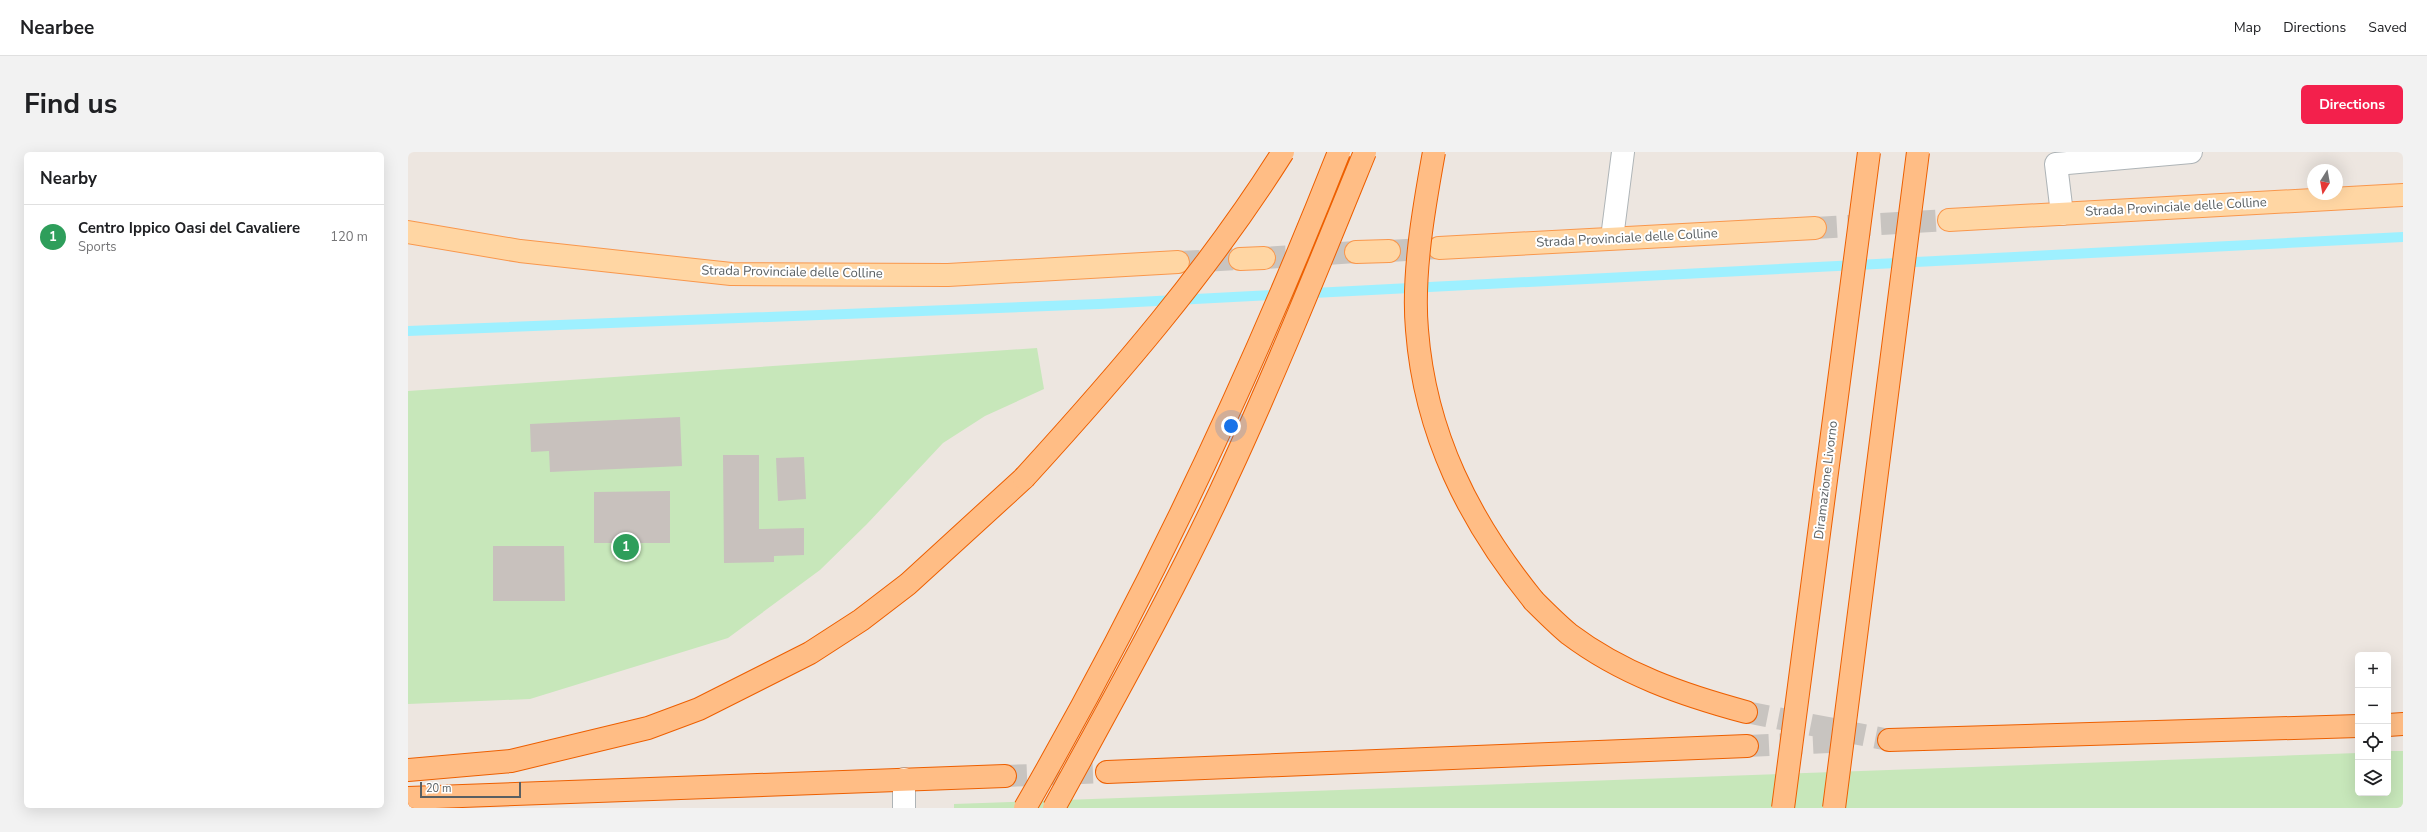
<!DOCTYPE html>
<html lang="en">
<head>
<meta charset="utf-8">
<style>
	body { margin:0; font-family:"Nunito Sans",sans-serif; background:#f2f2f2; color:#202124 }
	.controls { position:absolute; right:12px; bottom:12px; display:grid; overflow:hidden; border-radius:6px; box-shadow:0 4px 16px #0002 }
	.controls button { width:36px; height:36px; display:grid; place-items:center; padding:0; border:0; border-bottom:1px solid #e0e0e0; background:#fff; color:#202124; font:20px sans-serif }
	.compass { position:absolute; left:1899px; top:12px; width:36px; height:36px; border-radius:50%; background:#fff; box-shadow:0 4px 16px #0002; rotate:191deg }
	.scale { position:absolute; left:12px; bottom:10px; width:101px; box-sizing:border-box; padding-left:4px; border:2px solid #595f62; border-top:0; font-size:11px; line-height:14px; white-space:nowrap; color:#595f62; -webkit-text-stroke:3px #fff; paint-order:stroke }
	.you { position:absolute; left:823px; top:274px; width:14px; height:14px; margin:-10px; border:3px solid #fff; border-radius:50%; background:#1a73e8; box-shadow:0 0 0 6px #1a73e833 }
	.badge { display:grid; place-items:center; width:26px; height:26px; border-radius:50%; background:#f3204c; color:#fff; font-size:13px; font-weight:700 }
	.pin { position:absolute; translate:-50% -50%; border:2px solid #fff; box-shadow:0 1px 4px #0006 }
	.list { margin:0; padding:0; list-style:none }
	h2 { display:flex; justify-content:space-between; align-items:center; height:52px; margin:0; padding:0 16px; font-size:17px }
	h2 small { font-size:13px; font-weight:400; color:#757577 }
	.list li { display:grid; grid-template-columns:26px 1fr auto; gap:12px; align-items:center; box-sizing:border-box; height:64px; padding:0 16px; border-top:1px solid #e0e0e0 }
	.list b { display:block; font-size:15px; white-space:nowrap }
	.list p { margin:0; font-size:13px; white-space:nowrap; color:#757577 }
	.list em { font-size:13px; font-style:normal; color:#757577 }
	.icon { flex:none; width:22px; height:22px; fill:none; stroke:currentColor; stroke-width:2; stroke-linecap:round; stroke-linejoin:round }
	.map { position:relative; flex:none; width:1995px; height:656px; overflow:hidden; border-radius:6px }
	header { display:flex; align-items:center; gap:24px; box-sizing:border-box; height:56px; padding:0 20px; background:#fff; border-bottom:1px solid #e0e0e0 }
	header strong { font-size:19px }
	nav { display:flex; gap:22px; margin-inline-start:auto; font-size:14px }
	.intro { display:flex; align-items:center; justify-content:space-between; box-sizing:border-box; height:96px; padding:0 24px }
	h1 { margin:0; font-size:28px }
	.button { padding:10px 18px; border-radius:6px; background:#f3204c; color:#fff; font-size:14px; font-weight:700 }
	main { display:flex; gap:24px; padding:0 24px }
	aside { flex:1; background:#fff; border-radius:6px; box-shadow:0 4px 16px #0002 }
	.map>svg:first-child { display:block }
	.green { fill:#c7e7ba }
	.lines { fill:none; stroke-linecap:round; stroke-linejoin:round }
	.stream { stroke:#9ef0ff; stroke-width:10 }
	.building { fill:#c8c1bd }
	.major-tunnel { stroke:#c8c4c0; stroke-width:22; stroke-dasharray:22 11; stroke-linecap:butt }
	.highway-tunnel { stroke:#c8c4c0; stroke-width:22; stroke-dasharray:22 11; stroke-linecap:butt }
	.minor-casing { stroke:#aeb4b7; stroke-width:24 }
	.major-casing { stroke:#f9974c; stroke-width:24 }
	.highway-casing { stroke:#ed5f00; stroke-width:24 }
	.minor { stroke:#fff; stroke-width:22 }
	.major { stroke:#ffd6a3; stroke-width:22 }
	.highway { stroke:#ffbd85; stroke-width:22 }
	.highway-bridge-casing { stroke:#ed5f00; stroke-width:24; stroke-linecap:butt }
	.highway-bridge { stroke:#ffbd85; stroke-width:22 }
	.labels { text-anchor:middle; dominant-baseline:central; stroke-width:4; stroke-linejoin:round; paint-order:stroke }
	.street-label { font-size:13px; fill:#595f62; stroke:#fff }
</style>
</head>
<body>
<header>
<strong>Nearbee</strong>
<nav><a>Map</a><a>Directions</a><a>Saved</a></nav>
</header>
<div class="intro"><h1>Find us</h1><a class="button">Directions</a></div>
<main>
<aside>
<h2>Nearby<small></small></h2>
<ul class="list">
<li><span class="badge" style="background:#2e9e5b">1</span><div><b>Centro Ippico Oasi del Cavaliere</b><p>Sports</p></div><em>120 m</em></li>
</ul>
</aside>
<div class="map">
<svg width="1995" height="656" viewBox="0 0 1995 656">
	<rect width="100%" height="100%" fill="#ede6e0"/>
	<path class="green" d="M629 196 636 237 577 264 535 291 459 372 412 418 320 486 122 547 0 552V239Z
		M1980 599H1995V656H546V652L1950 601V641H1980Z"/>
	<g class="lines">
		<path class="stream" d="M0 179 691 152 1995 85"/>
	</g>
	<path class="building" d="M272 265 274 314 142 320 141 299 123 300 122 272Z
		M315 303H351V377L396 376V403L366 404V410L316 411Z
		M396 305 398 347 370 349 368 306Z
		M262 339V391H186V340Z
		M85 394H156L157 449H85Z"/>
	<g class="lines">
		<path class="major-tunnel" d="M1407 76 1541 68
			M981 99 1030 96
			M856 106 948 100
			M770 110 832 107"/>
		<path class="highway-tunnel" d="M1338 560 1481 588
			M1339 594 1444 589
			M597 624 699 620"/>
		<g class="minor-casing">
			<path id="minor" d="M1654 62 1648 12 1783 0
				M1204 86 1215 0
				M496 627V656"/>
		</g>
		<g class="major-casing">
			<path id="major" d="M1541 68 1995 43
				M0 80 112 99 323 122 540 123 770 110
				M1031 96 1407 76
				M948 100 981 99
				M832 107 856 106"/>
		</g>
		<g class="highway-casing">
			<path id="highway" d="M1126 449C1137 460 1149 472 1161 482 1214 522 1275 543 1338 560
				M1980 573 1995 572
				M1481 588 1950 574
				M0 618 103 609 240 576 291 557 402 501 453 468 500 432 616 326
				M699 620 1339 594
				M0 646 597 624"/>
		</g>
		<use href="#minor" class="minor"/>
		<use href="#major" class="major"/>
		<use href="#highway" class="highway"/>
		<g class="highway-bridge-casing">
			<path id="highway-bridge" d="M1026 0C1016 55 1004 123 1009 178 1017 282 1061 369 1126 449
				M616 326C710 223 800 119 875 0
				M617 656C738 446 842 226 931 0
				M646 656C706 546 768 436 820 323 869 217 913 108 957 0
				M1375 656 1461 0
				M1426 656 1510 0"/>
		</g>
		<use href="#highway-bridge" class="highway-bridge"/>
	</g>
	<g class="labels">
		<g class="street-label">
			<text transform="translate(1768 55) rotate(-3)">Strada Provinciale delle Colline</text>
			<text transform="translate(1219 86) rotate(-3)">Strada Provinciale delle Colline</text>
			<text transform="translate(384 120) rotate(1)">Strada Provinciale delle Colline</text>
			<text transform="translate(1418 328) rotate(-83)">Diramazione Livorno</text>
		</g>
	</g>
</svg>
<div class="controls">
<button>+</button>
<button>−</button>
<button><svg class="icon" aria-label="locate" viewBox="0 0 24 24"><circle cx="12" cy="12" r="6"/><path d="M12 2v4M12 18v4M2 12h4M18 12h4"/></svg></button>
<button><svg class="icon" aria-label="layers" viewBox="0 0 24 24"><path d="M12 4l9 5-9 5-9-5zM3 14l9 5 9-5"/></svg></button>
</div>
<svg class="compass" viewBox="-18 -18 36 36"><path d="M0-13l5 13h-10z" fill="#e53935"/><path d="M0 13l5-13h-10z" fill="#757577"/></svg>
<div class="scale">20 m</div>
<div class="you"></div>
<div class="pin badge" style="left:218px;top:395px;background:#2e9e5b">1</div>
</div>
</main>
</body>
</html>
